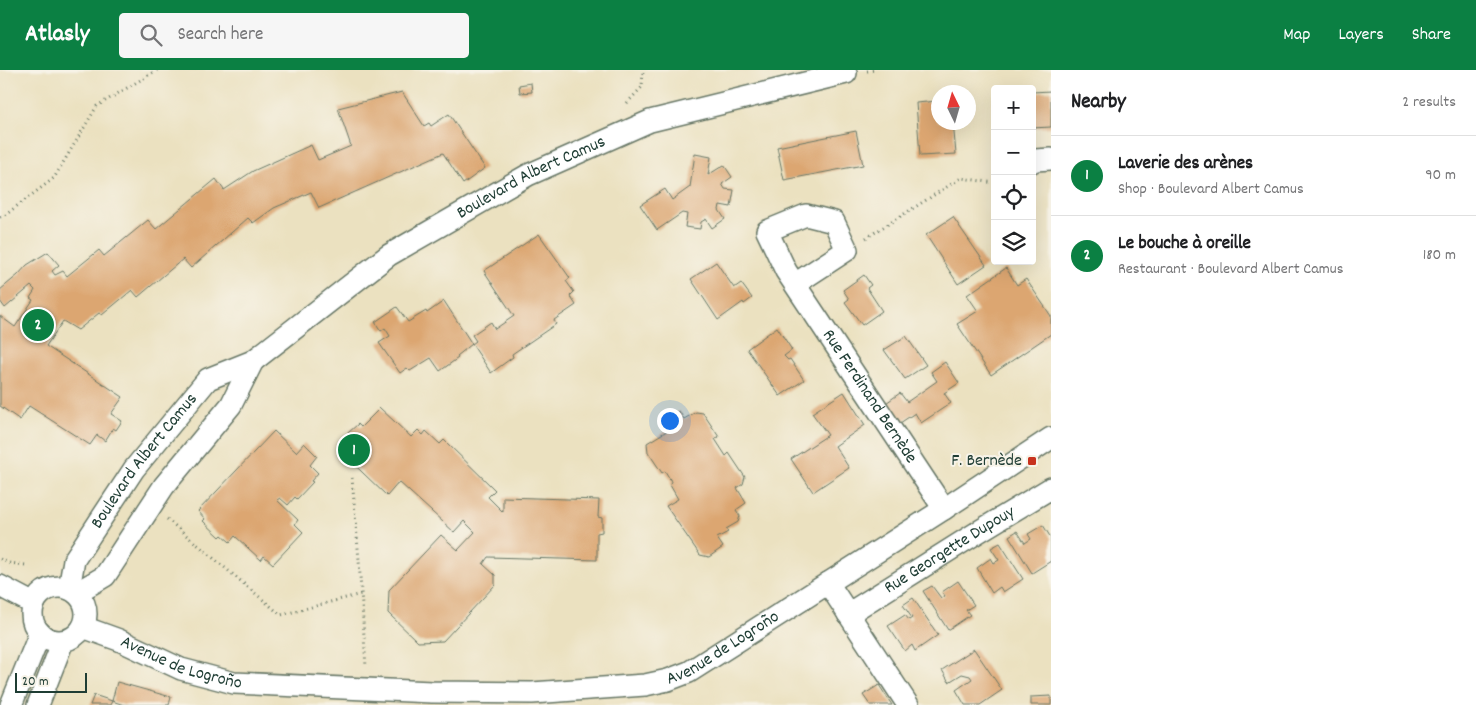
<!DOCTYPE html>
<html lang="en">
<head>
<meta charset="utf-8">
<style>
	body { margin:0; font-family:Dekko,sans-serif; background:#f6f6f6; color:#202124 }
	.controls { position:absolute; right:15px; top:15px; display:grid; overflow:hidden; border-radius:5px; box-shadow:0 5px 20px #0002 }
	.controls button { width:45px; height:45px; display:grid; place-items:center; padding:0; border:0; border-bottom:1px solid #e0e0e0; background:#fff; color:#202124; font:25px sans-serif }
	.compass { position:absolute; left:931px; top:15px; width:45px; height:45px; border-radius:50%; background:#fff; box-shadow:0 5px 20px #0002; rotate:355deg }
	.scale { position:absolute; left:15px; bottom:12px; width:72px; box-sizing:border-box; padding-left:5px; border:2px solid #1f3d34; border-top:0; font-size:14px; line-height:18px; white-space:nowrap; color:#1f3d34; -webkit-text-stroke:4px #f7f3e8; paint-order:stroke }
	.you { position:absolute; left:669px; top:350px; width:18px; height:18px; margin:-12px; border:4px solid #fff; border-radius:50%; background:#1a73e8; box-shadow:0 0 0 8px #1a73e833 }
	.badge { display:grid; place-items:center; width:32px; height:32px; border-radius:50%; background:#0b8043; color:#fff; font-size:16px; font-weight:700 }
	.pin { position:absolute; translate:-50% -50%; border:2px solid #fff; box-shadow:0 1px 5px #0006 }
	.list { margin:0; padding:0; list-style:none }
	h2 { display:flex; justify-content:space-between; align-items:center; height:65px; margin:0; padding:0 20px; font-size:21px }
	h2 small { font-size:16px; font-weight:400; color:#757577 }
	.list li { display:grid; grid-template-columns:32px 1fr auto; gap:15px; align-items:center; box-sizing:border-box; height:80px; padding:0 20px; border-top:1px solid #e0e0e0 }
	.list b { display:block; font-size:19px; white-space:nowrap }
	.list p { margin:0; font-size:16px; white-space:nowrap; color:#757577 }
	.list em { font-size:16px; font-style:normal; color:#757577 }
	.icon { flex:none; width:28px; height:28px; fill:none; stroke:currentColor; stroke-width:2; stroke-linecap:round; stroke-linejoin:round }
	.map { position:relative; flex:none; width:1051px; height:635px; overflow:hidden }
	header { display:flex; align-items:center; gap:30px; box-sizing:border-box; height:70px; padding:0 25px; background:#0b8043; color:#fff }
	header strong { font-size:24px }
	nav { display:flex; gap:28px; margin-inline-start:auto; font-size:18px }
	.search { width:350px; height:45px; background:#f6f6f6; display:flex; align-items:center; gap:12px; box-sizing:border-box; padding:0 18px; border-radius:5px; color:#757577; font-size:19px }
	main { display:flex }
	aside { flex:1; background:#fff }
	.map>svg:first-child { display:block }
	.building { fill:#dca671 }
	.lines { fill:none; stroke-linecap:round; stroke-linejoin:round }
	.minor-casing { stroke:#667665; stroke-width:24 }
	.path { stroke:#667665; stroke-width:3; stroke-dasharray:1 4; stroke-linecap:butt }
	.minor { stroke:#fff; stroke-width:21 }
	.poi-dot { fill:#c8321e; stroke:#f7f3e8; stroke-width:2 }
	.labels { text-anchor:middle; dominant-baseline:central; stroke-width:4; stroke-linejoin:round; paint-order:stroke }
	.street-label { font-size:18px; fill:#1f3d34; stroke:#f7f3e8 }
	.poi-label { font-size:18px; fill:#1f3d34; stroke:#f7f3e8; text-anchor:end }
</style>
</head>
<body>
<header>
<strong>Atlasly</strong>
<div class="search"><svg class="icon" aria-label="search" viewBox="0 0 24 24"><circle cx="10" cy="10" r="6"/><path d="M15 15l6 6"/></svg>Search here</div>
<nav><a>Map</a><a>Layers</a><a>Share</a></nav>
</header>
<main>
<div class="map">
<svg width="1051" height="635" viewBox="0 0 1051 635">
	<rect width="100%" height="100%" fill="#f7f3e8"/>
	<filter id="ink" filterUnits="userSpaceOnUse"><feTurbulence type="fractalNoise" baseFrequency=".02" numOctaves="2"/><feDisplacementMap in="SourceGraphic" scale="10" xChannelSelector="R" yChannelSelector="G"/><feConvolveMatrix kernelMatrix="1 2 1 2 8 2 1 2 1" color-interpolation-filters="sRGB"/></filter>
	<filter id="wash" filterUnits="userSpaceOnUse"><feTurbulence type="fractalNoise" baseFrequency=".0096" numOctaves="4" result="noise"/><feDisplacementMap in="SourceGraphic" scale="20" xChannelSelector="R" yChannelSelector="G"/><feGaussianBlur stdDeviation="1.12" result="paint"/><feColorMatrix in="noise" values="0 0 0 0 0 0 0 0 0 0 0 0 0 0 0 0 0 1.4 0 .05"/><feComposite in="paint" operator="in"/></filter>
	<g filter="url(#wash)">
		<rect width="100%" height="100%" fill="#ebe1c0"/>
		<g id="blocks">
			<path class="building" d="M531 13 532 22 520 23 519 15Z
				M1051 21V57L1032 58V22Z
				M402 22 424 56 429 53 431 56 449 44 485 98 463 114 443 83 319 138 311 122 274 138 253 153 248 148 191 198 183 189 138 227 132 220 102 245 99 243 78 260 63 251 46 276 123 327 111 344 122 351 116 360 113 358 105 371 97 365 90 375 29 336 20 350 0 336V246L15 257 33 230 30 228 35 220 31 216 5 238 0 231V220L18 205 27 195 48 182 59 195 52 201 55 205 63 201 67 206 99 180 104 186 148 150 156 159 216 109 224 120 253 101 311 75 318 90 351 76 338 38Z
				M938 31V52H953L956 84 920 86 916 33Z
				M856 61 863 95 784 110 777 77Z
				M695 84 711 87 708 105 724 95 732 107 722 114 725 119 734 120 731 137 720 135 719 140 725 149 712 158 706 149 701 152 700 159 685 157 687 144 682 143 657 160 640 135 665 119 672 130 690 117Z
				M953 147 986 195 958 214 926 165Z
				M539 164 570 208 566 211 574 222 570 226 576 235 554 250 556 254 512 284 513 287 491 303 472 274 476 271 472 265 491 252 495 259 514 246 484 201Z
				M716 192 734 218 741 213 752 228 744 234 743 232 718 250 691 209Z
				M1006 198 1017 215 1026 209 1051 246V264L991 305 957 254 978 241 967 225Z
				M864 205 871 215 867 218 882 241 862 255 845 232 849 229 843 220Z
				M444 231 472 274 457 286 458 288 440 301 431 288 410 301 407 298 400 303 379 273 390 266 385 258 381 261 375 252 397 237 408 252 426 241 427 243Z
				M777 257 792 280 784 286 788 290 790 289 804 310 780 326 747 279Z
				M906 266 926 295 905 309 884 280Z
				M945 292 959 313 944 323 951 333 921 353 915 343 900 353 886 333 900 323 907 332 937 311 931 302Z
				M844 322 865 355 835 376 849 398 813 422 791 389 828 365 812 343Z
				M380 338 411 367 418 360 423 365 426 361 440 374 444 370 495 420 488 427 503 442V427L599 430 598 447 602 448V462L597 463V490L488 487 483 494 495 505V515L443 571 418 572 388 543 389 520 441 465 458 480 475 462 464 451 454 462 399 412 387 426 339 380 351 366 348 363 358 354 361 357Z
				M679 341 684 349 696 342 703 343 719 367 715 369 726 386 729 383 745 407 743 414 737 418 746 433 736 440 740 446 738 452 726 459 728 462 717 468 723 477 709 487 700 485 666 436 678 429 670 415 671 411 665 401 662 403 648 382 647 373 670 359 666 350Z
				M274 361 296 382 304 373 317 386 310 395 318 403 311 411 313 412 297 429 295 427 288 435 280 428 277 430 298 450 295 454 303 462 273 494 264 486 261 490 235 466 230 472 222 465 220 467 203 451 205 449 198 441Z
				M1043 455 1051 468V491L1032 503 1009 466 1017 461 1025 473 1031 469 1028 464Z
				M1000 473 1023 509 1003 522 1000 517 992 523 977 498 991 488 994 493 999 490 991 478Z
				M958 511 974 535 966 540 970 545 948 560 923 521 932 516 941 528 945 526 942 522Z
				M913 528 938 565 915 581 912 575 905 581 888 556 905 545 909 550 912 548 903 535Z
				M974 579 1002 620 980 635H965L956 620 972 609 970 606 962 604 949 612 942 600Z
				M117 612 171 627 169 635H124L112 631Z
				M879 615 890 632 892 635H870L863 625Z
				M94 625 112 631 110 635H90Z
				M1051 626V635H1031V627Z"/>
		</g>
	</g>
	<g filter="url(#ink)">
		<use href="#blocks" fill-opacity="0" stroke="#667665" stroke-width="1"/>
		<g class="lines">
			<g class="minor-casing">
				<g id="minor">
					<path d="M1032 92 1035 90 1051 89"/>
					<path id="s1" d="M795 214 847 180 834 152 806 145 767 161 786 201 944 439"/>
					<path d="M828 513 908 635"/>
					<path d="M0 516 34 534"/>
					<circle cx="59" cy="544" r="27"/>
					<path id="s2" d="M69 519 74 490 134 399 208 309 253 291 389 185 528 105 650 51 846 3"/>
					<path d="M76 523 105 506 164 416 231 335 253 291"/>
					<path id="s3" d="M848 544 978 462 1051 418"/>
					<path id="s4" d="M83 557 119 570 181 599 234 613 432 622 532 623 645 615 668 610 689 602 944 439 1051 368"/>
					<path d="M11 635 40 563"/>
					<path d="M38 635 63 571"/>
				</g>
			</g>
			<path class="path" d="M867 1 876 0
				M627 33 642 17 643 0
				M0 147 4 146 54 108 97 36 157 0
				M866 168 961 108 995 113
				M352 408 359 490 366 597
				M167 449 281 545 361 524
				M0 489 9 493 26 495"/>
			<use href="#minor" class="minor"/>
		</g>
	</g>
	<rect class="poi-dot" x="1027" y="386" width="10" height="10" rx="2.5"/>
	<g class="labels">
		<g class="street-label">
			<text stroke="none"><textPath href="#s2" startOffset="638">Boulevard Albert Camus</textPath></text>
			<text stroke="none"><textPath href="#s1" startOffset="359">Rue Ferdinand Bernède</textPath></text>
			<text stroke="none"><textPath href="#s2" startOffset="151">Boulevard Albert Camus</textPath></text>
			<text stroke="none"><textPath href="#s3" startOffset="120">Rue Georgette Dupouy</textPath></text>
			<text stroke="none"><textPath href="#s4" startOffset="660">Avenue de Logroño</textPath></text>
			<text stroke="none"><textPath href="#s4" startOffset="105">Avenue de Logroño</textPath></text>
		</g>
		<g class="poi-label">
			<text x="1022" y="391">F. Bernède</text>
		</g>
	</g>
</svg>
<div class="controls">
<button>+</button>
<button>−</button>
<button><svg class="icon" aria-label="locate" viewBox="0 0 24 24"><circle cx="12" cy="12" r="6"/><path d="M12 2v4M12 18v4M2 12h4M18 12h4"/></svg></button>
<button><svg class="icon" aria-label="layers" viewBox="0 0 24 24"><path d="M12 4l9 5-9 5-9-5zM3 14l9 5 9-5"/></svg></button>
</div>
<svg class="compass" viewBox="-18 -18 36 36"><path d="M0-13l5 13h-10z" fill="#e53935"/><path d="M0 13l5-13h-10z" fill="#757577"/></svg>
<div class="scale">20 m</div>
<div class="you"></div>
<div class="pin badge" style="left:354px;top:380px">1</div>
<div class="pin badge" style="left:38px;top:255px">2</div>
</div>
<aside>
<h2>Nearby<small>2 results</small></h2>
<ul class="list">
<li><span class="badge">1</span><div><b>Laverie des arènes</b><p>Shop · Boulevard Albert Camus</p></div><em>90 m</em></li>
<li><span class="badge">2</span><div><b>Le bouche à oreille</b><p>Restaurant · Boulevard Albert Camus</p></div><em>180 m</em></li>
</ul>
</aside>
</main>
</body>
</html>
